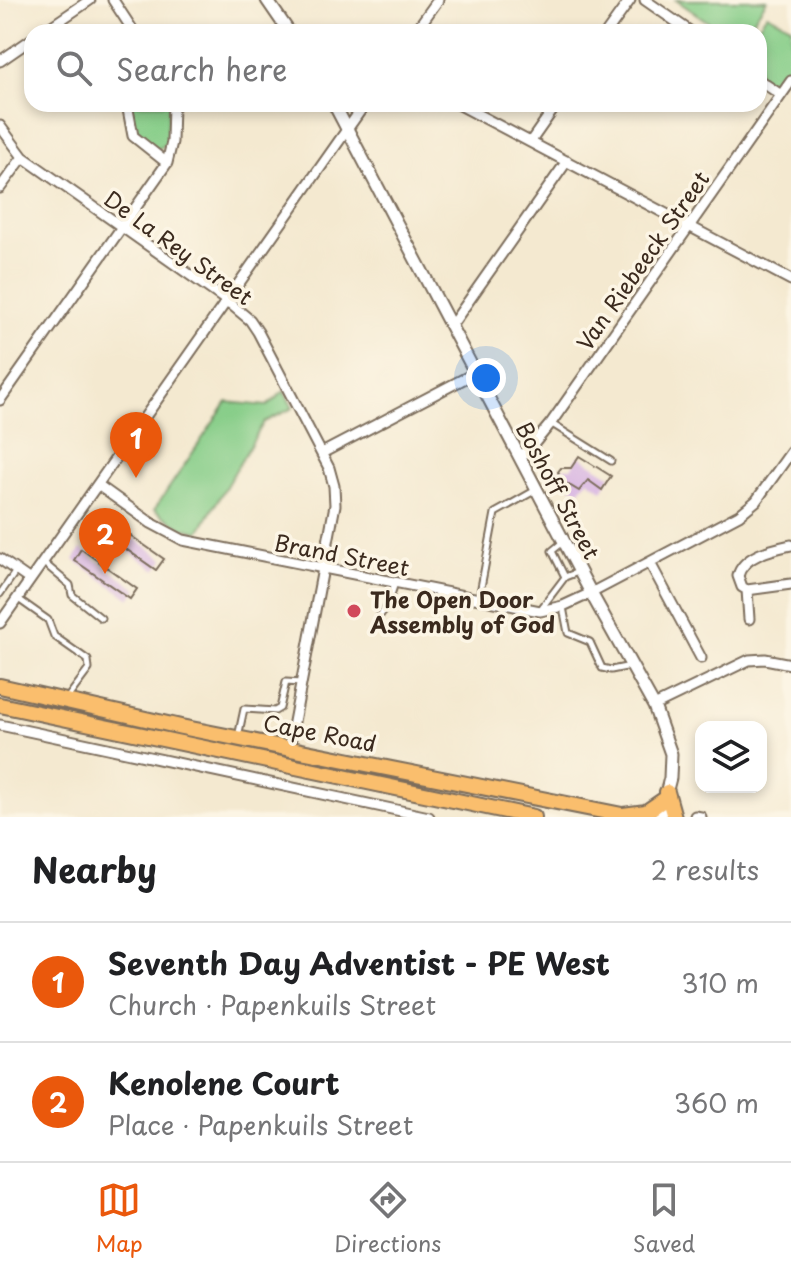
<!DOCTYPE html>
<html lang="en">
<head>
<meta charset="utf-8">
<style>
	body { margin:0; font-family:"Playpen Sans",sans-serif; background:#f2f2f2; color:#202124 }
	.controls { position:absolute; right:24px; bottom:24px; display:grid; overflow:hidden; border-radius:16px; box-shadow:0 4px 12px #0003 }
	.controls button { width:72px; height:72px; display:grid; place-items:center; padding:0; border:0; border-bottom:2px solid #e0e0e0; background:#fff; color:#202124; font:40px sans-serif }
	.you { position:absolute; left:486px; top:378px; width:28px; height:28px; margin:-20px; border:6px solid #fff; border-radius:50%; background:#1a73e8; box-shadow:0 0 0 12px #1a73e833 }
	.badge { display:grid; place-items:center; width:52px; height:52px; border-radius:50%; background:#ea580c; color:#fff; font-size:26px; font-weight:700 }
	.pin { position:absolute; translate:-50% -66px; filter:drop-shadow(0 2px 4px #0008) }
	.pin::after { content:''; position:absolute; top:42px; width:28px; height:24px; background:inherit; clip-path:polygon(0 0,100% 0,50% 100%) }
	.list { margin:0; padding:0; list-style:none }
	h2 { display:flex; justify-content:space-between; align-items:center; height:104px; margin:0; padding:0 32px; font-size:34px }
	h2 small { font-size:26px; font-weight:400; color:#757577 }
	.list li { display:grid; grid-template-columns:52px 1fr auto; gap:24px; align-items:center; box-sizing:border-box; height:120px; padding:0 32px; border-top:2px solid #e0e0e0 }
	.list b { display:block; font-size:30px; white-space:nowrap }
	.list p { margin:0; font-size:26px; white-space:nowrap; color:#757577 }
	.list em { font-size:26px; font-style:normal; color:#757577 }
	.icon { flex:none; width:44px; height:44px; fill:none; stroke:currentColor; stroke-width:2; stroke-linecap:round; stroke-linejoin:round }
	.map { position:relative; flex:none; width:791px; height:817px; overflow:hidden }
	.search { position:absolute; background:#fff; box-shadow:0 4px 12px #0003; left:24px; right:24px; top:24px; height:88px; display:flex; align-items:center; gap:20px; box-sizing:border-box; padding:0 28px; border-radius:24px; color:#757577; font-size:30px }
	.sheet { height:344px; background:#fff }
	nav { display:flex; justify-content:space-around; align-items:center; box-sizing:border-box; height:112px; border-top:2px solid #e0e0e0; background:#fff; font-size:22px; color:#757577 }
	nav a { display:grid; justify-items:center; gap:4px }
	nav .on { color:#ea580c }
	.map>svg:first-child { display:block }
	.green { fill:#86cd88; stroke:#607c53; stroke-width:2 }
	.building { fill:#d0a7e2 }
	.lines { fill:none; stroke-linecap:round; stroke-linejoin:round }
	.service-casing { stroke:#7c6d5c; stroke-width:9 }
	.minor-casing { stroke:#7c6d5c; stroke-width:13 }
	.tertiary-casing { stroke:#7c6d5c; stroke-width:15 }
	.primary-casing { stroke:#7c6d5c; stroke-width:18 }
	.service { stroke:#fff; stroke-width:5 }
	.minor { stroke:#fff; stroke-width:9 }
	.tertiary { stroke:#fff; stroke-width:11 }
	.primary { stroke:#fabe6d; stroke-width:14 }
	.poi-dot { fill:#d1495b; stroke:#fcf5e5; stroke-width:3 }
	.labels { text-anchor:middle; dominant-baseline:central; stroke-width:7; stroke-linejoin:round; paint-order:stroke }
	.street-label { font-size:22px; fill:#3b2a1e; stroke:#fcf5e5 }
	.poi-label { font-size:22px; font-weight:bold; fill:#3b2a1e; stroke:#fcf5e5; text-anchor:start }
</style>
</head>
<body>
<div class="map">
<svg width="791" height="817" viewBox="0 0 791 817">
	<rect width="100%" height="100%" fill="#fcf5e5"/>
	<filter id="ink" filterUnits="userSpaceOnUse"><feTurbulence type="fractalNoise" baseFrequency=".0125" numOctaves="2"/><feDisplacementMap in="SourceGraphic" scale="16" xChannelSelector="R" yChannelSelector="G"/><feConvolveMatrix kernelMatrix="1 2 1 2 8 2 1 2 1" color-interpolation-filters="sRGB"/></filter>
	<filter id="wash" filterUnits="userSpaceOnUse"><feTurbulence type="fractalNoise" baseFrequency=".006" numOctaves="4" result="noise"/><feDisplacementMap in="SourceGraphic" scale="32" xChannelSelector="R" yChannelSelector="G"/><feGaussianBlur stdDeviation="1.8" result="paint"/><feColorMatrix in="noise" values="0 0 0 0 0 0 0 0 0 0 0 0 0 0 0 0 0 1.4 0 .05"/><feComposite in="paint" operator="in"/></filter>
	<g filter="url(#wash)">
		<rect width="100%" height="100%" fill="#f4e9d0"/>
		<path class="green" d="M676 0H767L745 32H723Z
			M767 14 791 26V69L778 83 772 84 759 75V32H754Z
			M130 104H169L167 143 157 150 135 136Z
			M284 391 293 408 264 422 199 532 182 528 154 510 227 402 267 406Z"/>
		<g id="blocks">
			<path class="building" d="M579 456 611 476 602 490 588 480 579 491 561 480 558 472 561 468H571Z
				M104 517 164 559 156 570 96 528Z
				M81 549 137 589 130 599 74 560Z"/>
		</g>
	</g>
	<g filter="url(#ink)">
		<use href="#blocks" fill-opacity="0" stroke="#7c6d5c" stroke-width="2"/>
		<g class="lines">
			<g class="service-casing">
				<path id="service" d="M552 424 611 461
					M563 542 552 551 565 577 578 572
					M44 563 70 585 72 595 101 618
					M0 594 16 571
					M17 598 48 620 54 636 88 660 89 669 68 697
					M479 598 495 513 536 490
					M563 607 568 633 590 642 602 668 611 670 631 666
					M540 610 565 577
					M377 620 388 604 395 583
					M238 737 244 709 275 711 280 708 286 682 301 683"/>
			</g>
			<g class="minor-casing">
				<path id="minor" d="M113 0 134 32
					M645 0 691 32
					M43 32 90 0
					M415 32 438 0
					M607 32 630 0
					M0 61 32 39
					M759 80 781 95
					M127 104 133 136 167 163
					M458 104 791 280
					M0 126 23 157 227 301 250 320 258 332 329 468 334 486 335 505 289 748
					M531 141 557 104
					M0 188 23 157
					M451 326 567 161
					M0 400 167 163 172 142 173 104
					M322 453 475 373
					M520 457 532 446 551 423 791 81
					M98 485 151 523 183 540 540 611 563 606 591 593 739 515 756 501 791 452
					M791 545C773 549 743 555 738 576L742 587 747 590 791 584
					M0 559 30 580
					M650 563 701 658
					M747 590 749 619
					M0 623 365 104
					M654 706 749 660 765 659 791 664
					M0 725 429 817
					M695 816 701 817"/>
			</g>
			<g class="tertiary-casing">
				<path id="tertiary" d="M267 0 289 32
					M334 104 591 593 654 706 671 754 670 778 660 817"/>
			</g>
			<g class="primary-casing">
				<path id="primary" d="M0 686 181 727 632 817
					M0 705 534 817
					M667 792 674 817
					M623 815 646 812 665 799"/>
			</g>
			<use href="#service" class="service"/>
			<use href="#minor" class="minor"/>
			<use href="#tertiary" class="tertiary"/>
			<use href="#primary" class="primary"/>
		</g>
	</g>
	<circle class="poi-dot" cx="354" cy="611" r="8"/>
	<g class="labels">
		<g class="street-label">
			<text transform="translate(179 247) rotate(36)">De La Rey Street</text>
			<text transform="translate(642 260) rotate(-55)">Van Riebeeck Street</text>
			<text transform="translate(559 490) rotate(62)">Boshoff Street</text>
			<text transform="translate(342 554) rotate(11)">Brand Street</text>
			<text transform="translate(320 732) rotate(11)">Cape Road</text>
		</g>
		<g class="poi-label">
			<text x="370" y="598">The Open Door<tspan x="370" dy="25">Assembly of God</tspan></text>
		</g>
	</g>
</svg>
<div class="controls">
<button><svg class="icon" aria-label="layers" viewBox="0 0 24 24"><path d="M12 4l9 5-9 5-9-5zM3 14l9 5 9-5"/></svg></button>
</div>
<div class="you"></div>
<div class="pin badge" style="left:136px;top:478px">1</div>
<div class="pin badge" style="left:105px;top:574px">2</div>
<div class="search"><svg class="icon" aria-label="search" viewBox="0 0 24 24"><circle cx="10" cy="10" r="6"/><path d="M15 15l6 6"/></svg>Search here</div>
</div>
<section class="sheet">
<h2>Nearby<small>2 results</small></h2>
<ul class="list">
<li><span class="badge">1</span><div><b>Seventh Day Adventist - PE West</b><p>Church · Papenkuils Street</p></div><em>310 m</em></li>
<li><span class="badge">2</span><div><b>Kenolene Court</b><p>Place · Papenkuils Street</p></div><em>360 m</em></li>
</ul>
</section>
<nav>
<a class="on"><svg class="icon" aria-label="map" viewBox="0 0 24 24"><path d="M3 6l6-2 6 2 6-2v14l-6 2-6-2-6 2zM9 4v14M15 6v14"/></svg>Map</a>
<a><svg class="icon" aria-label="directions" viewBox="0 0 24 24"><path d="M12 3l9 9-9 9-9-9zM9 14v-3h6M13 9l2 2-2 2"/></svg>Directions</a>
<a><svg class="icon" aria-label="saved" viewBox="0 0 24 24"><path d="M7 4h10v16l-5-4-5 4z"/></svg>Saved</a>
</nav>
</body>
</html>
